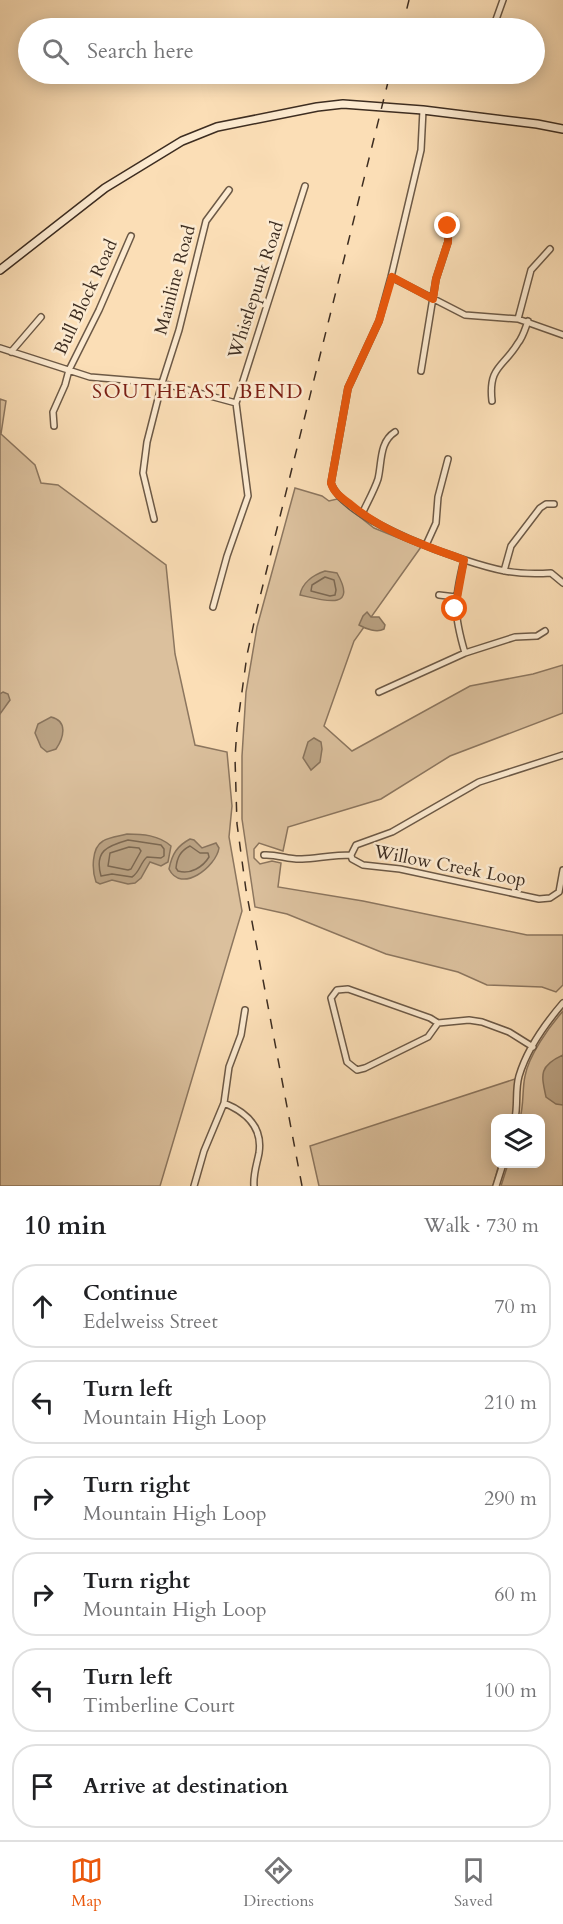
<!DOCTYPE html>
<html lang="en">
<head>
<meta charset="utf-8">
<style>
	body { margin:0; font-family:Cardo,serif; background:#f6f6f6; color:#202124 }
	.controls { position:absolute; right:18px; bottom:18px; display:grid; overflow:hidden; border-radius:12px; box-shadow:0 3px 15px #0003 }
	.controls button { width:54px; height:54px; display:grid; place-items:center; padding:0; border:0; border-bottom:2px solid #e0e0e0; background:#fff; color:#202124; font:30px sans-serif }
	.stop { position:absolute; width:18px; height:18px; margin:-14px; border:4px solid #ea580c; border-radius:50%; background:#fff }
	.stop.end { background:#ea580c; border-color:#fff; box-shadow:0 2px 6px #0008 }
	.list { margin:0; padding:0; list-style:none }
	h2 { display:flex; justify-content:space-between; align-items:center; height:78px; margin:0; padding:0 24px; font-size:26px }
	h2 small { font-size:20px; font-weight:400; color:#757577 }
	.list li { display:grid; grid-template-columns:39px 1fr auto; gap:18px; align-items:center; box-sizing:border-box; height:84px; margin:0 12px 12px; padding:0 12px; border:2px solid #e0e0e0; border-radius:24px }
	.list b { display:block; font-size:22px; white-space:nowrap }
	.list p { margin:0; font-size:20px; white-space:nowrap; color:#757577 }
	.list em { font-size:20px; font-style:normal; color:#757577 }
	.icon { flex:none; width:33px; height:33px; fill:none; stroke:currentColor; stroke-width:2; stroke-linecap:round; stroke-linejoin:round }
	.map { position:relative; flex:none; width:563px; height:1186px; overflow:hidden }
	.search { position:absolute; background:#fff; box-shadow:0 3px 15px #0003; left:18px; right:18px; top:18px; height:66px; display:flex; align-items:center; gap:15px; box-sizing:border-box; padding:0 21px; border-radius:33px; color:#757577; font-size:22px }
	.sheet { height:654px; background:#fff }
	nav { display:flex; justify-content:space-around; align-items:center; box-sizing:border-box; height:84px; border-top:2px solid #e0e0e0; background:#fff; font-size:16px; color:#757577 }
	nav a { display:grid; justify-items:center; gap:3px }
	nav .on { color:#ea580c }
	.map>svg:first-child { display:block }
	.green { fill:#dbc09d; stroke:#8c765f; stroke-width:1.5 }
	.water { fill:#baa283; stroke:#88735c; stroke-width:1.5 }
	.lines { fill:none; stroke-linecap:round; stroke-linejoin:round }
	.shore { stroke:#7c6852; stroke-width:1.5 }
	.street-casing { stroke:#6c5946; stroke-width:8 }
	.secondary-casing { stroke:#3d2d21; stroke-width:10 }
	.street { stroke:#fcead0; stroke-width:5 }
	.secondary { stroke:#fcead0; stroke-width:7 }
	.rail { stroke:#3d2d21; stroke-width:1.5; stroke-dasharray:10 10; stroke-linecap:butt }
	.route { stroke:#ea580c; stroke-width:8 }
	.labels { text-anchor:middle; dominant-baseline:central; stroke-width:5; stroke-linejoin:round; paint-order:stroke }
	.street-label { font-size:18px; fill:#3d2d21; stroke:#fcead0 }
	.neighbourhood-label { font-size:20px; letter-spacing:1.5px; fill:#7a1f14; stroke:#fcead0 }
</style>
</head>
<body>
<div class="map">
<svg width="563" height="1186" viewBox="0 0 563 1186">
	<rect width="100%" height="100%" fill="#fbdeb6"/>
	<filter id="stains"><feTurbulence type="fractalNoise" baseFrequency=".00333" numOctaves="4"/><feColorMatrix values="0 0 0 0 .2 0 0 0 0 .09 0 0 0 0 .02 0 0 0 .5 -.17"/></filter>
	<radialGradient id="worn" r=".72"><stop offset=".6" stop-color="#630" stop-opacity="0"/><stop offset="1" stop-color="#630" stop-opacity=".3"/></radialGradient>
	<path class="green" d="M0 399 6 401 1 434 35 465 41 483 58 485 166 565 175 654 195 745 227 752 232 806 229 837 242 911 160 1186H0Z
		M295 488 322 496 329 501 337 499 374 528 421 547 354 641 324 726 352 751 470 686 533 674 563 665V713L450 756 381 799 288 827 283 851 259 843 254 849V858L260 864 272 861 281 863 278 887 363 901 527 935H563V985L556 992 542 987 487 985 458 972 386 954 287 914 255 907 242 819V756L246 692 257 627Z
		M563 1011V1186H501L508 1164H540V1118H520C524 1105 522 1090 525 1076 529 1055 549 1027 563 1011Z
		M515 1079 513 1118H496V1164H499L493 1186H319L310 1146Z"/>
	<path class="water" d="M325 571 337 573C359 612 322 600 300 595 302 583 313 575 325 571Z
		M367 612 371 617H379L385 625 384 629C377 633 366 629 359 625L363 616Z
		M3 692 8 694 10 700 0 714V694Z
		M51 717C68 721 64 737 56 749L47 752 41 747 35 733 38 724Z
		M314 738 321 742 322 749 320 762 311 770 303 758 308 742Z
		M127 834C142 834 159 835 171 846L168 862 161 866 150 862 141 878 135 883 128 884 112 880 100 884 96 882C92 871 91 848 103 841 109 837 120 836 127 834Z
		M190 839 194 840 202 848 216 843 219 848C216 867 181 894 169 869 172 854 177 846 190 839Z
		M563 1055V1105L556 1104 546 1097C541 1074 539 1066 563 1055Z"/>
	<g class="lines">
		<path class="shore" d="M325 577 334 580 336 590 335 595 330 596 311 591 312 585Z
			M128 840 161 845 164 849V856L161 858 147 857C140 863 140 872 132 877L112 874 101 876C94 851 107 846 128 840Z
			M190 846 200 853H208L209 857C203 867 190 875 178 871L176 868C177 858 180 851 190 846Z
			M129 847 139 848 141 851 131 869 128 870 108 866 110 853Z"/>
		<g class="street-casing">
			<path id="street" d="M493 28 503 0
				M423 110 421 150 391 277 379 321 348 388 331 483C344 521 467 564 505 571 521 574 535 574 551 573L563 583
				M391 277 465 315 518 319 563 335
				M518 319 531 270 550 249
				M0 348 90 377 162 383 236 403
				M11 352 41 317
				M421 371 436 279 448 242V226L451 219H454
				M492 401C488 366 504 367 518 343 523 337 525 329 528 321
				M54 426 53 412 65 385 69 370 99 310 131 236
				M362 514C367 503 374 491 378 479 382 463 379 442 395 432
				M154 519 143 473 147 442 162 383 179 330 206 221 229 190
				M426 545 436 523 438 497 448 459
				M464 560C454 602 453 612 465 653
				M504 571 511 546 540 508 546 504H554
				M439 595 456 597
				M213 607 227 556 248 496 236 403 305 186
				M379 692 465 653 515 637 537 636 545 631
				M264 855C277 854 289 860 302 859 318 858 334 855 351 855
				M351 855 352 859 363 865 400 869 539 899 550 898 559 892 563 870
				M351 855 356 845 392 832 479 782 563 755
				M438 1023 428 1037 365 1068 357 1070 347 1062 331 998 337 990 348 989 430 1018 438 1023 469 1020 482 1022 509 1032 533 1047
				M224 1103C246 1112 263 1127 259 1153 257 1164 253 1174 254 1186
				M515 1118C518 1105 515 1090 519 1076 527 1049 545 1024 563 1003
				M194 1186 204 1151 224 1103 229 1067 241 1035 245 1010
				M496 1186 503 1164"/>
		</g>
		<g class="secondary-casing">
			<path id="secondary" d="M0 270 105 188 182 141 217 127 317 107 343 104 423 110 537 124 563 129"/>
		</g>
		<use href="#street" class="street"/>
		<use href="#secondary" class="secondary"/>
		<path class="rail" d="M402 28 409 0
			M302 1186 246 890 237 824 235 758 237 728 247 655 257 609 390 74"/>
	</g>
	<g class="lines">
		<path class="route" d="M448 226V242L436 279 433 299 392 277 379 321 348 388 331 483C334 493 342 498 350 504 383 532 424 545 464 560L455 609"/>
	</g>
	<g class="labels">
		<g class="street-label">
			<text transform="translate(175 280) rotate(-75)">Mainline Road</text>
			<text transform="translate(256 290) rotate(-72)">Whistlepunk Road</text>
			<text transform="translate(86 297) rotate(-65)">Bull Block Road</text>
			<text transform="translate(450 866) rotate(11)">Willow Creek Loop</text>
		</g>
		<g class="neighbourhood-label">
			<text x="198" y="391">SOUTHEAST BEND</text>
		</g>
	</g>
	<rect width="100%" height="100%" filter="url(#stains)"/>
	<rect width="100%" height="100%" fill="url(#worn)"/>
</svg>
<div class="controls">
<button><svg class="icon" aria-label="layers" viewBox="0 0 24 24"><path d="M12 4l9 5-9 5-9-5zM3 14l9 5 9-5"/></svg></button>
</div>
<div class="stop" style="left:455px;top:609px"></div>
<div class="stop end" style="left:448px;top:226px"></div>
<div class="search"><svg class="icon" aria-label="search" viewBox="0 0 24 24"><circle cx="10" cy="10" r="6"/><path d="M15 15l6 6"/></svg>Search here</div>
</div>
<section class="sheet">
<h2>10 min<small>Walk · 730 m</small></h2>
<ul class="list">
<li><svg class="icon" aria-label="ahead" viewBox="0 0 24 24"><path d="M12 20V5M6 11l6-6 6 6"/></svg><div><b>Continue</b><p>Edelweiss Street</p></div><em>70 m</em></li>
<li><svg class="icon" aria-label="left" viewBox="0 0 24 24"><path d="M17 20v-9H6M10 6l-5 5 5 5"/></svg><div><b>Turn left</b><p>Mountain High Loop</p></div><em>210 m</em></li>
<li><svg class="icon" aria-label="right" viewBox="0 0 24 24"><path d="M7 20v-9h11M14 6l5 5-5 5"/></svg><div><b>Turn right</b><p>Mountain High Loop</p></div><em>290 m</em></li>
<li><svg class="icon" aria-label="right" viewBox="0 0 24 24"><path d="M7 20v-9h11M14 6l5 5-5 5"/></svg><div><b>Turn right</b><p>Mountain High Loop</p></div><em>60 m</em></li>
<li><svg class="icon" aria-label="left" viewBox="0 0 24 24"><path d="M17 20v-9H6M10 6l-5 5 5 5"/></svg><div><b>Turn left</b><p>Timberline Court</p></div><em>100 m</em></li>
<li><svg class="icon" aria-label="arrive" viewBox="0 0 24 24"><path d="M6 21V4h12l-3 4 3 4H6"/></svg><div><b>Arrive at destination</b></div></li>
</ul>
</section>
<nav>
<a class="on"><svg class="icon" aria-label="map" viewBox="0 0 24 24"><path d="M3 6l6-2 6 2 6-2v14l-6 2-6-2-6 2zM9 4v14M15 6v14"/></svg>Map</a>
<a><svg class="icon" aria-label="directions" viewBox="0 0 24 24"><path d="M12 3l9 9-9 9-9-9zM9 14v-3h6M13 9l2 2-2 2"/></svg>Directions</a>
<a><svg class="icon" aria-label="saved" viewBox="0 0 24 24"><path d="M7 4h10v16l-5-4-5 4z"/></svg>Saved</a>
</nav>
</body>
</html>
